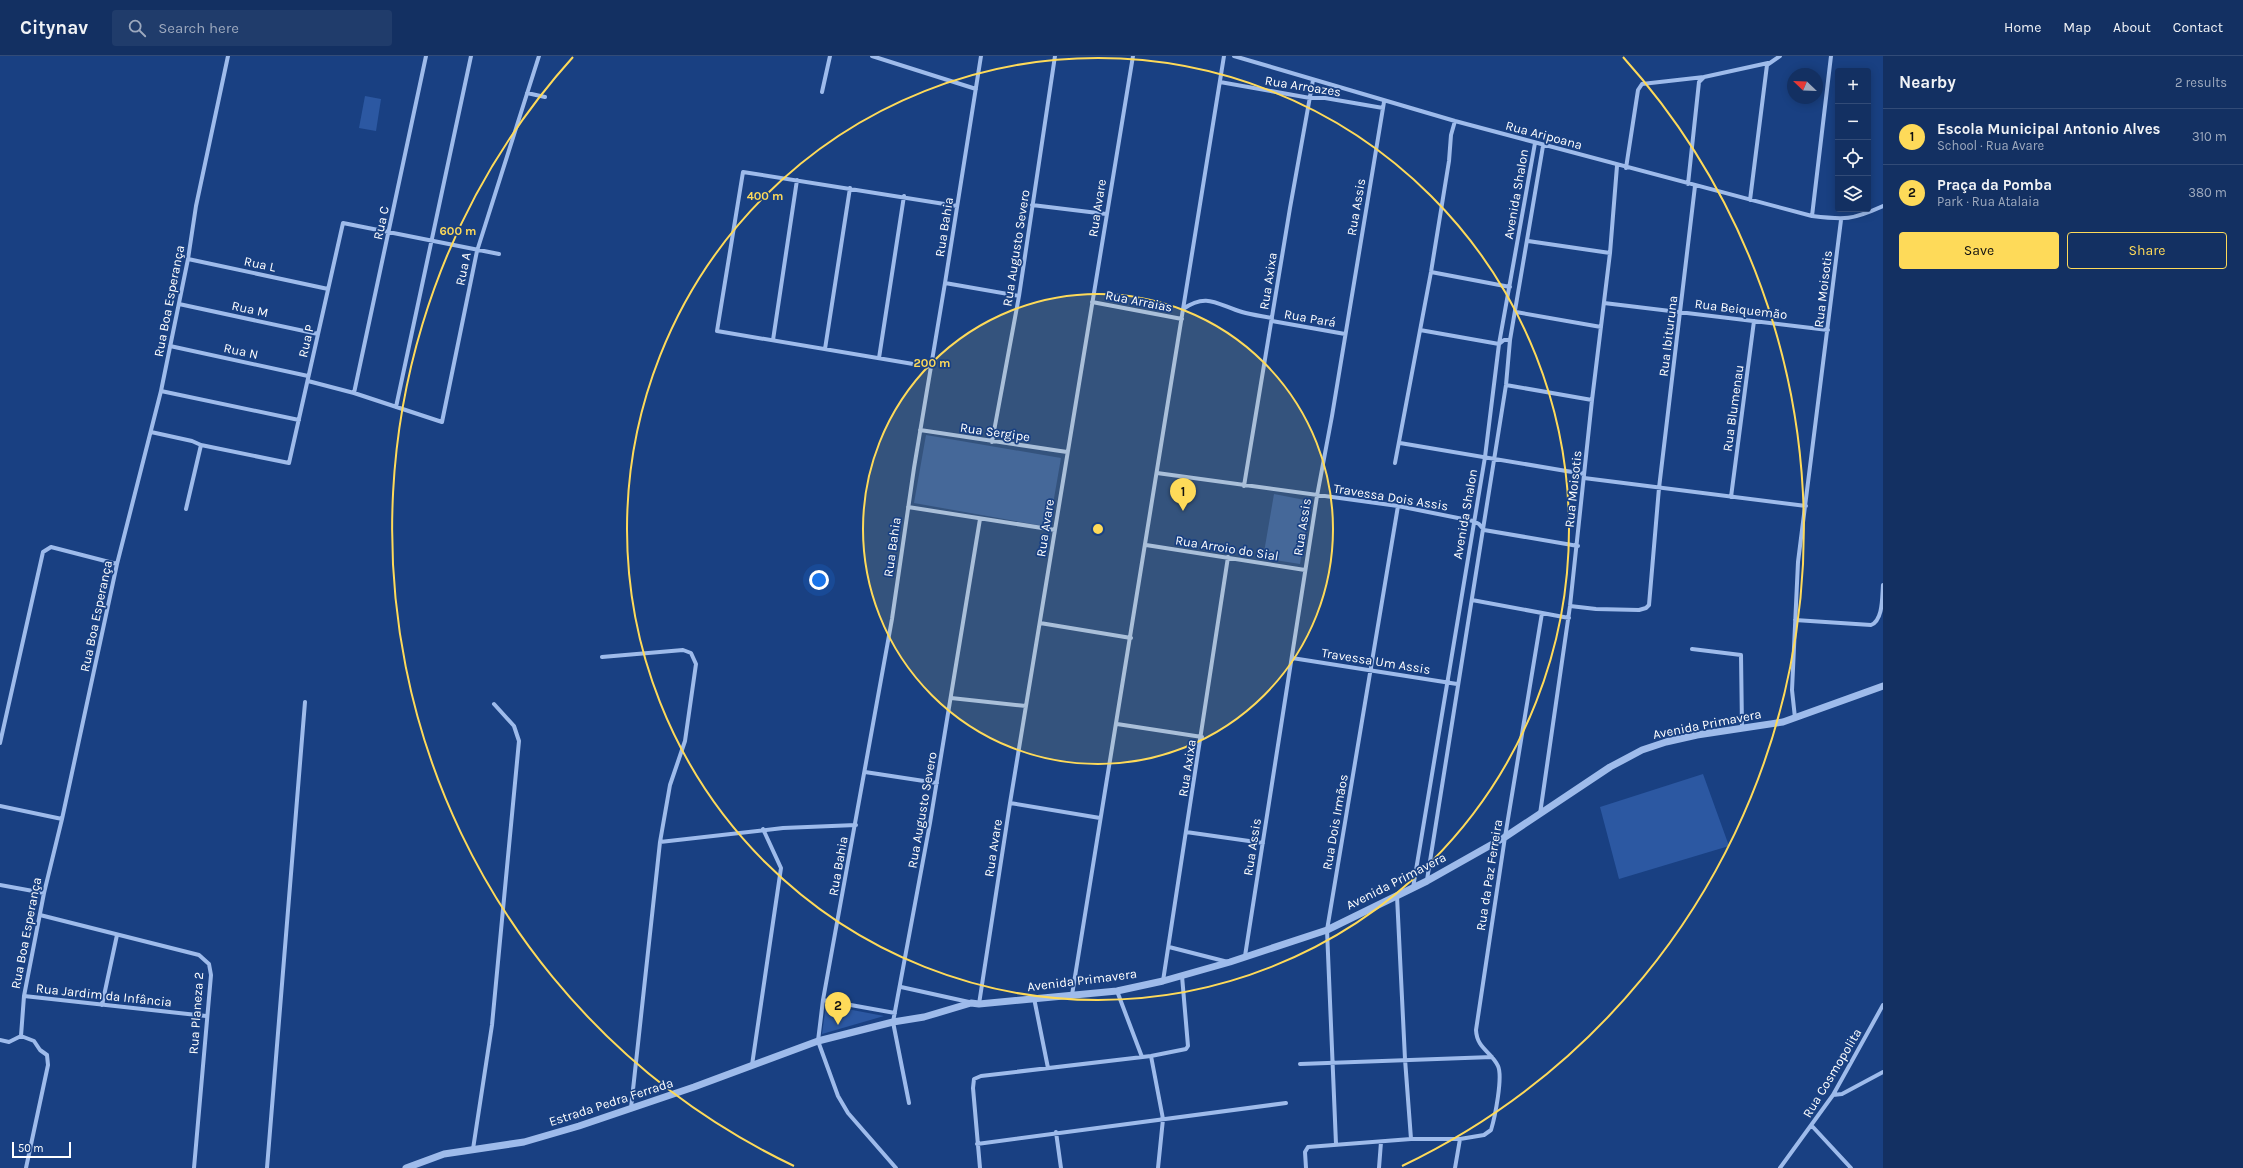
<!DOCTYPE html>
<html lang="en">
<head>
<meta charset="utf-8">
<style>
	body { margin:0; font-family:Karla,sans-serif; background:#203c6b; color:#f1f3f6 }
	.controls { position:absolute; right:12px; top:12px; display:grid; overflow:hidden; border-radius:4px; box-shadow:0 2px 10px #0003 }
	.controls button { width:36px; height:36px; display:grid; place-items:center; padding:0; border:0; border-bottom:1px solid #324b77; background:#133062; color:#f1f3f6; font:20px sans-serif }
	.compass { position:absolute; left:1787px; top:12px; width:36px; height:36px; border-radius:50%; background:#133062; box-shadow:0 2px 10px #0003; rotate:293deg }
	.scale { position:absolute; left:12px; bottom:10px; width:59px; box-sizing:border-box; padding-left:4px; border:2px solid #fff; border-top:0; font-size:11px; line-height:14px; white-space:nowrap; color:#fff; -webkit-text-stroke:3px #194082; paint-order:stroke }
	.you { position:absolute; left:819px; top:524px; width:14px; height:14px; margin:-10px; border:3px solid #fff; border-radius:50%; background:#1a73e8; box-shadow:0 0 0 6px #1a73e833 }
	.badge { display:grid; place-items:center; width:26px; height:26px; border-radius:50%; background:#feda59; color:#111; font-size:13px; font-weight:700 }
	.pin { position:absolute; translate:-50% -33px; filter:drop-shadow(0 1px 2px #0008) }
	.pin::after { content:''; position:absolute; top:21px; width:14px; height:12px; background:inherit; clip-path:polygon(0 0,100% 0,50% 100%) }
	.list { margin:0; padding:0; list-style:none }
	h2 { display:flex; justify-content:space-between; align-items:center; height:52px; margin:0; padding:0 16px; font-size:17px }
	h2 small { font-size:13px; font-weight:400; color:#9da9be }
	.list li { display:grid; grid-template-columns:26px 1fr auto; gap:12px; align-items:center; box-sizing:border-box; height:56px; padding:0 16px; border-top:1px solid #324b77 }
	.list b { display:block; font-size:15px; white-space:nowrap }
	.list p { margin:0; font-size:13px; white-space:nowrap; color:#9da9be }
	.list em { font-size:13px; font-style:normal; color:#9da9be }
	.actions { display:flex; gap:8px; padding:12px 16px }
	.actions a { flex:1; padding:9px 0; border:1px solid #feda59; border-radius:4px; text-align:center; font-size:14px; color:#feda59 }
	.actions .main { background:#feda59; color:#111 }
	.icon { flex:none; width:22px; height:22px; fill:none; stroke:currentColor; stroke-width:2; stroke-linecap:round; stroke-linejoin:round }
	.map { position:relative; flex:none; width:1883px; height:1112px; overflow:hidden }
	header { display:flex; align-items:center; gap:24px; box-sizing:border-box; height:56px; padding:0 20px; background:#133062; border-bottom:1px solid #324b77 }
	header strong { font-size:19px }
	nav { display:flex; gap:22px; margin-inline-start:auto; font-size:14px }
	.search { width:280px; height:36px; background:#203c6b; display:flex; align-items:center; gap:10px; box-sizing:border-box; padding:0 14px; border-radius:4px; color:#9da9be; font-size:15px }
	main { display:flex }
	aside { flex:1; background:#133062 }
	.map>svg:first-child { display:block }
	.green { fill:#2c58a2 }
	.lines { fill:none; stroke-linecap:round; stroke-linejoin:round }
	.minor { stroke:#9ebbeb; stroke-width:4 }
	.tertiary { stroke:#9ebbeb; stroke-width:7 }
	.ring { fill:none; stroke:#feda59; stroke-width:2 }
	.labels { text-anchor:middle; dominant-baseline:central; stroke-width:3.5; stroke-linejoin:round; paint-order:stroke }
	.street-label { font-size:13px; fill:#fff; stroke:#194082 }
	.centre { fill:#feda59; stroke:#194082; stroke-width:2 }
	.ring-label { font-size:12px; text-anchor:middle; font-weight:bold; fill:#feda59; stroke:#194082; stroke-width:3.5; stroke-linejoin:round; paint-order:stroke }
</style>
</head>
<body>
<header>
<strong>Citynav</strong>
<div class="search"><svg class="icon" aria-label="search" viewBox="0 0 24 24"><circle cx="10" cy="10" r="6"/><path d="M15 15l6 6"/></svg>Search here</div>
<nav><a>Home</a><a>Map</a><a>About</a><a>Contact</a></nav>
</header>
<main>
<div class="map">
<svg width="1883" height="1112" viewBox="0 0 1883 1112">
	<rect width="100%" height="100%" fill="#194082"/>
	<path class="green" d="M365 40 381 43 376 75 359 72Z
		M926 379 1061 402 1049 471 914 447Z
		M1274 438 1310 445 1300 508 1263 502Z
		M1703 718 1729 790 1619 823 1600 751Z
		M826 949 884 960 822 978Z"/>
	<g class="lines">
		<path class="minor" d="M872 0 976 33
			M1234 0 1455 65 1812 160C1845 164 1852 164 1883 150
			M1220 26 1310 42H1325L1383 52
			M822 36 830 0
			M527 37 545 41
			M1626 112 1638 34 1642 28 1704 21
			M1688 128 1699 26 1704 21 1768 7
			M1750 144 1767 9 1780 0
			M1032 149 1106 158
			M1812 160 1831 0
			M1528 185 1610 197
			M188 203 328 233
			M1431 216 1510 231
			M945 227 1019 240
			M1092 246 1182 263
			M1604 247 1828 274
			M179 248 318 278
			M1183 253C1207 236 1218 249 1242 256 1252 259 1262 260 1272 262
			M1516 256 1601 271
			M1272 265 1345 278
			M1420 274 1499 288 1504 284H1510
			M773 284 797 124
			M170 290 308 320
			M825 293 850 132
			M879 302 904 140
			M931 311 717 275 743 116 957 150
			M308 325 354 337 442 366 477 195 539 0
			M1506 329 1592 344
			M161 335 299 364
			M354 337 426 0
			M396 351 471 0
			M920 374 1067 396
			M151 376 192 385 201 389 289 407 343 167 499 198
			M992 386 1019 240 1055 0
			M1400 387 1584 418
			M1395 407 1431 216 1449 105 1451 79 1455 65
			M1157 417 1398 450 1473 465 1479 468 1484 474 1578 490
			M1584 422 1806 450
			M1244 430 1290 152 1313 24
			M1731 441 1754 265
			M908 451 1055 474
			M186 453 201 389
			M1146 489 1305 514
			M1472 544 1569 562
			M1570 550 1596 553 1639 554 1646 552 1649 549 1659 432 1695 130
			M1795 564 1871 569C1883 564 1882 542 1883 529
			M1040 567 1131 582
			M1692 593 1741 599 1742 672
			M602 601 683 594 691 597 696 608 685 685 670 729 660 786 631 1052
			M1292 602 1457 628
			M951 642 1026 650
			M1795 662 1792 634 1798 506 1841 164
			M1117 668 1202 681
			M0 687 43 496 51 491 117 508
			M865 716 937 727
			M1010 747 1100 762
			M0 750 62 763
			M1540 758 1570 550 1592 344 1610 197 1617 110
			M1186 776 1263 787
			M660 786 783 772 856 769
			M1427 824 1506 329 1510 284 1543 90
			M0 829 44 837
			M1413 832 1485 401 1499 288 1535 87
			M1397 840 1405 1003 1411 1083
			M40 859 199 899 209 908 211 919 194 1112
			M1169 891 1228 906
			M1245 900 1317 440 1332 360 1384 46
			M1163 925 1228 501
			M901 931 969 946
			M1117 935 1142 1001
			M1072 939 1224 0
			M24 940 206 960
			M1034 942 1048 1012
			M823 944 895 957
			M979 948 1010 747 1133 0
			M102 949 117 879
			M0 984 9 986 21 980
			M1151 1000 1163 1063 1158 1112
			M1300 1008 1492 1001
			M752 1009 781 812 763 773
			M1833 1039 1842 1038 1883 1016
			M909 1047 893 966 930 767 980 463
			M1812 1070 1851 1112
			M1056 1076 1061 1112
			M977 1088 1286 1047
			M1336 1088 1327 874 1398 450
			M473 1093 492 969 519 685 514 670 494 648
			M26 1112 48 1009 47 999 40 994 34 985 21 980 24 940 44 837 62 763 117 508 161 335 188 203 196 150 228 0
			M267 1112 305 646
			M896 1112 848 1057 838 1040 818 985 823 944 892 563 914 412 945 227 981 0
			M980 1112 973 1032 974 1023 981 1020 1151 1000 1186 993 1188 990 1182 920
			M1306 1112 1305 1096 1308 1091 1411 1083H1460L1484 1079 1491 1074C1495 1061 1503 1021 1498 1010 1491 995 1477 993 1476 974L1505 781 1542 557
			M1379 1112 1381 1086
			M1455 1112 1460 1083
			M1780 1112 1833 1039 1883 949"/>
		<path class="tertiary" d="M406 1112 444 1098 524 1086 579 1070 694 1031 818 985 893 966 924 961 971 947 979 948 1117 935 1163 925 1230 906 1327 874 1427 825 1505 781 1610 711 1642 694 1666 686 1697 679 1783 666 1883 630"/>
	</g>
	<circle cx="1098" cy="473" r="235" fill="#feda59" fill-opacity=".12"/>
	<g class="ring">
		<circle cx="1098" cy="473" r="235"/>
		<circle cx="1098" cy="473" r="471"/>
		<path d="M794 1110A706 706 0 0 1 573 1M1623 1A706 706 0 0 1 1402 1110"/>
	</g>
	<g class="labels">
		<g class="street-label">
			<text transform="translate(1303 30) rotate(9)">Rua Arroazes</text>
			<text transform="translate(1544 79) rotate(15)">Rua Aripoana</text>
			<text transform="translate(1516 138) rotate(-80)">Avenida Shalon</text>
			<text transform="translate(1356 151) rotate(-80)">Rua Assis</text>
			<text transform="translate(1097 152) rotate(-81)">Rua Avare</text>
			<text transform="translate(381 167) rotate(-78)">Rua C</text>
			<text transform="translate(944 171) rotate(-81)">Rua Bahia</text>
			<text transform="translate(1016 192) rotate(-81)">Rua Augusto Severo</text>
			<text transform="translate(260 208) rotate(12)">Rua L</text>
			<text transform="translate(463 213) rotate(-78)">Rua A</text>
			<text transform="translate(1268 225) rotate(-81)">Rua Axixa</text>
			<text transform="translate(1823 233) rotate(-83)">Rua Moisotis</text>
			<text transform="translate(169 245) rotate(-79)">Rua Boa Esperança</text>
			<text transform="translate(1139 245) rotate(11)">Rua Arraias</text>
			<text transform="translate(250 253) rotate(12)">Rua M</text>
			<text transform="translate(1741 253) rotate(7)">Rua Beiquemão</text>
			<text transform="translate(1310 262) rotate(10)">Rua Pará</text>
			<text transform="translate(1668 280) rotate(-83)">Rua Ibituruna</text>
			<text transform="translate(306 285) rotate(-77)">Rua P</text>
			<text transform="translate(241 295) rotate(12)">Rua N</text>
			<text transform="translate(1733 352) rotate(-82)">Rua Blumenau</text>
			<text transform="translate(995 376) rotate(8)">Rua Sergipe</text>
			<text transform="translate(1573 433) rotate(-84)">Rua Moisotis</text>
			<text transform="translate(1391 441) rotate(9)">Travessa Dois Assis</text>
			<text transform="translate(1465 458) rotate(-80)">Avenida Shalon</text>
			<text transform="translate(1302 471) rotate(-81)">Rua Assis</text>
			<text transform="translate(1045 472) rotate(-81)">Rua Avare</text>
			<text transform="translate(892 491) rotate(-82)">Rua Bahia</text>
			<text transform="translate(1227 492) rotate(9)">Rua Arroio do Sial</text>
			<text transform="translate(96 560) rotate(-78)">Rua Boa Esperança</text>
			<text transform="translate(1376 605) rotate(9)">Travessa Um Assis</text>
			<text transform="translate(1707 668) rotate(-11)">Avenida Primavera</text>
			<text transform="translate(1187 712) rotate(-81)">Rua Axixa</text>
			<text transform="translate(922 754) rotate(-80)">Rua Augusto Severo</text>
			<text transform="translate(1335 766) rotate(-80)">Rua Dois Irmãos</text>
			<text transform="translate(1252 791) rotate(-81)">Rua Assis</text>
			<text transform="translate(993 792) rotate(-81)">Rua Avare</text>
			<text transform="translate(838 810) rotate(-80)">Rua Bahia</text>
			<text transform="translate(1489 819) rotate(-81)">Rua da Paz Ferreira</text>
			<text transform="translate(1396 825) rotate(-27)">Avenida Primavera</text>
			<text transform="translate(26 877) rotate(-79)">Rua Boa Esperança</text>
			<text transform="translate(1082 924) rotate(-7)">Avenida Primavera</text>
			<text transform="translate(104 939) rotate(6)">Rua Jardim da Infância</text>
			<text transform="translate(196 957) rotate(-86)">Rua Planeza 2</text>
			<text transform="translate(1832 1017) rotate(-59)">Rua Cosmopolita</text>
			<text transform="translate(611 1046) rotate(-18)">Estrada Pedra Ferrada</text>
		</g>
	</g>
	<circle cx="1098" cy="473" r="6" class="centre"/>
	<g class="ring-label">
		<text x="765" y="144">400 m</text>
		<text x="458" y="179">600 m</text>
		<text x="932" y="311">200 m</text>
	</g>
</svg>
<div class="controls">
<button>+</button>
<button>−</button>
<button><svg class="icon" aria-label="locate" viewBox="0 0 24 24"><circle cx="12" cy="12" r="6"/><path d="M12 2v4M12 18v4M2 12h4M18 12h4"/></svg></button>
<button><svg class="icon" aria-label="layers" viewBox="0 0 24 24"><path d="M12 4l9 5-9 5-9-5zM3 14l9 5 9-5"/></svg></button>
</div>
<svg class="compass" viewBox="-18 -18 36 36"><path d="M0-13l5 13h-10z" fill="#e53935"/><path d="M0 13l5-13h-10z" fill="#9da9be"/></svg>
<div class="scale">50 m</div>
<div class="you"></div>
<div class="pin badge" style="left:1183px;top:455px">1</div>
<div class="pin badge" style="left:838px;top:969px">2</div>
</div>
<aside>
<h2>Nearby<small>2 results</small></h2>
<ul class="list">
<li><span class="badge">1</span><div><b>Escola Municipal Antonio Alves</b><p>School · Rua Avare</p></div><em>310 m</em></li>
<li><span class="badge">2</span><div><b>Praça da Pomba</b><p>Park · Rua Atalaia</p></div><em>380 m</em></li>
</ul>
<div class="actions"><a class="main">Save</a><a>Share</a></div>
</aside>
</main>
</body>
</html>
